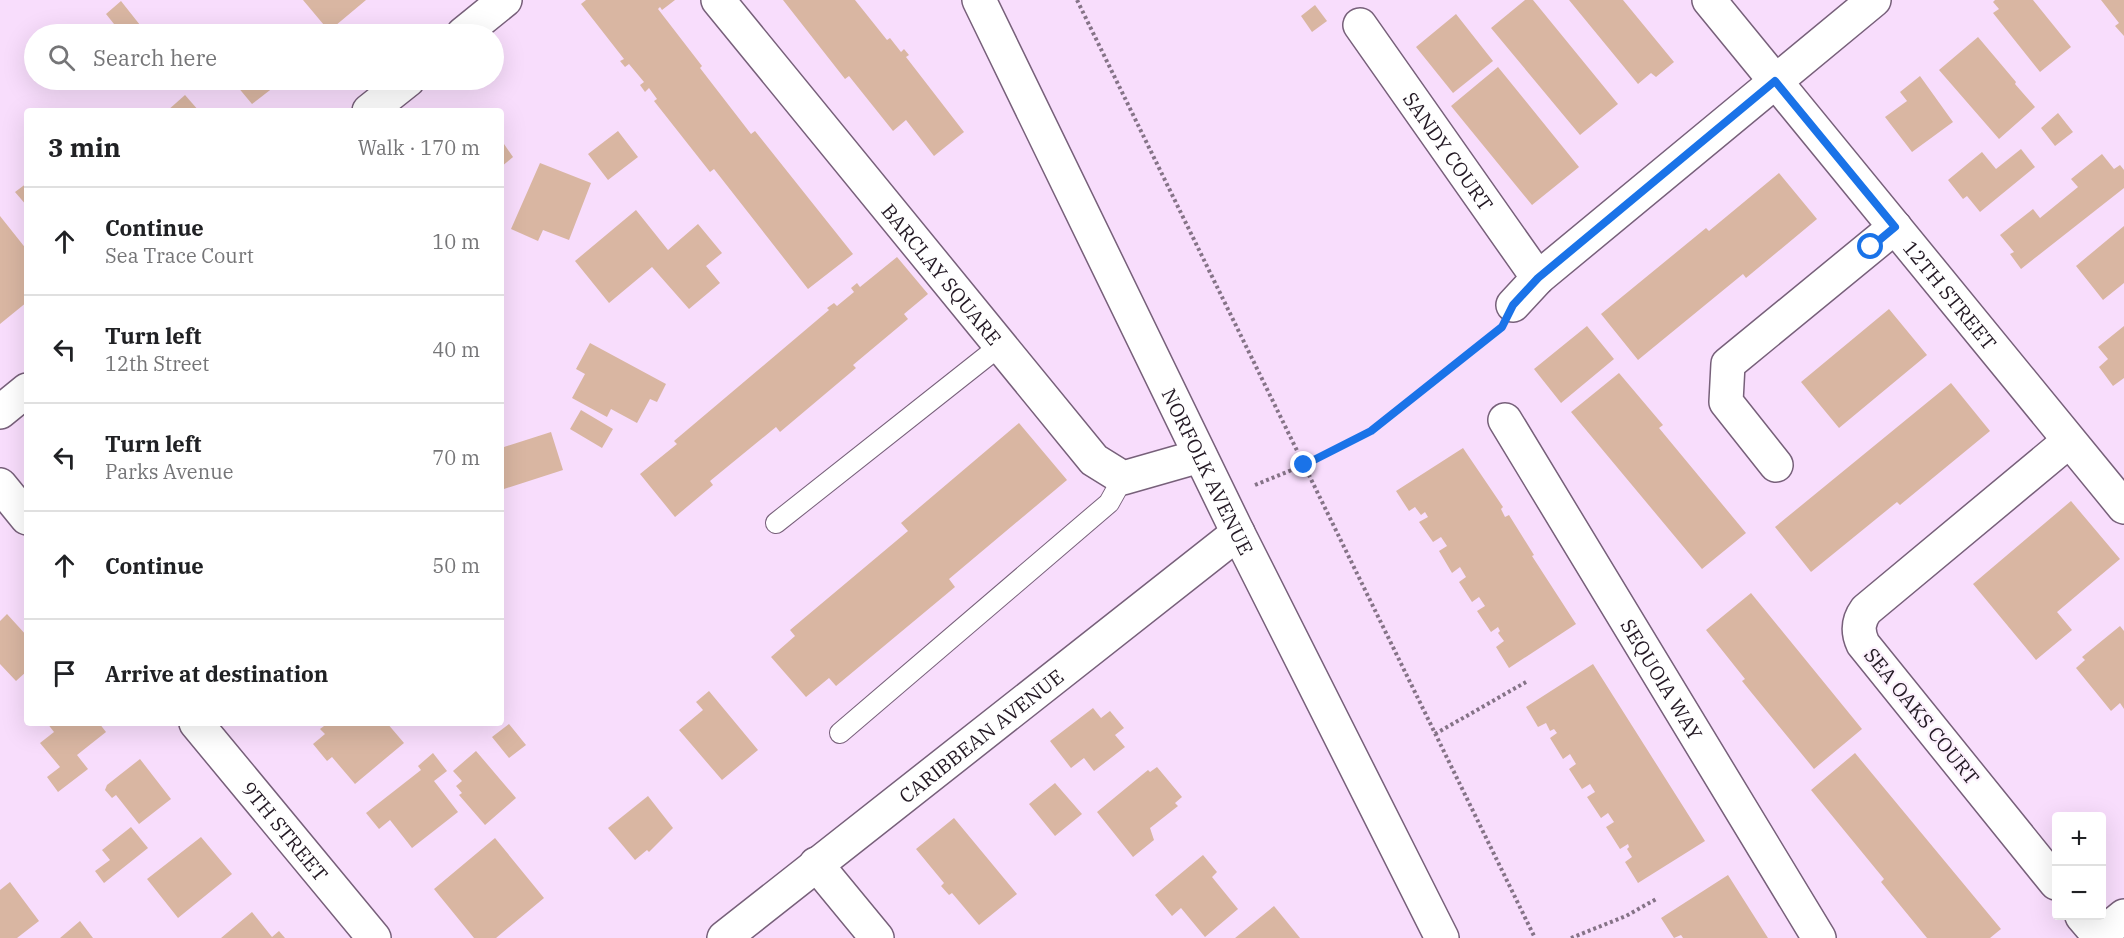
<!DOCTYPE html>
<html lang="en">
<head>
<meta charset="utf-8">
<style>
	body { margin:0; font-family:"IBM Plex Serif",serif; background:#f6f6f6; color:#202124 }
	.controls { position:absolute; right:18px; bottom:18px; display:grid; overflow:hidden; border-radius:6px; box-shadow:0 6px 24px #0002 }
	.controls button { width:54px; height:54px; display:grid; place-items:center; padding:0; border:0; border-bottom:2px solid #e0e0e0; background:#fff; color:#202124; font:30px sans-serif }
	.stop { position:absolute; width:18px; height:18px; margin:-14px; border:4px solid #1a73e8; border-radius:50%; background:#fff }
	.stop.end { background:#1a73e8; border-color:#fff; box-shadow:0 2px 6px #0008 }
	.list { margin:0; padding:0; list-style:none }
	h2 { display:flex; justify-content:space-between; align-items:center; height:78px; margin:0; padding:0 24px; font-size:26px }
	h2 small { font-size:20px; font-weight:400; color:#757577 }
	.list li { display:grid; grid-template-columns:39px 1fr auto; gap:18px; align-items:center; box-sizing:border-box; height:108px; padding:0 24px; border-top:2px solid #e0e0e0 }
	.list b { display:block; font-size:22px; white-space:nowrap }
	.list p { margin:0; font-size:20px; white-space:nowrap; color:#757577 }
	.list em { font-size:20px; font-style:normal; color:#757577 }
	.icon { flex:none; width:33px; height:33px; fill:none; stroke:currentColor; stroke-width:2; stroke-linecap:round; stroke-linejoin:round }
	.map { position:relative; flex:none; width:2124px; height:938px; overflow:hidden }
	.search { position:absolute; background:#fff; box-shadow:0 6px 24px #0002; left:24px; top:24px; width:480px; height:66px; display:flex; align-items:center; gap:15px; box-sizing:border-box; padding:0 21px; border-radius:33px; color:#757577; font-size:22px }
	.panel { position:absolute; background:#fff; box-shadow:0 6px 24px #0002; left:24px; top:108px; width:480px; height:618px; border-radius:6px }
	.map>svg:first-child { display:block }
	.building { fill:#d9b6a2 }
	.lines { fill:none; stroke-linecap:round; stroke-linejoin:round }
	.lane-casing { stroke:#77607a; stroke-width:22 }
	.street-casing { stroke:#77607a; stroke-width:36 }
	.secondary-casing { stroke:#77607a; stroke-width:36 }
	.path { stroke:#857387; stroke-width:4; stroke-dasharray:3 3; stroke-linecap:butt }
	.lane { stroke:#fff; stroke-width:20 }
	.street { stroke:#fff; stroke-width:33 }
	.secondary { stroke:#fff; stroke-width:33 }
	.route { stroke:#1a73e8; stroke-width:8 }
	.labels { text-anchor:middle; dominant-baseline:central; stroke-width:4.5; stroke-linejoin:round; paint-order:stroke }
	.street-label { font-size:20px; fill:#231924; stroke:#fcf1fd }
</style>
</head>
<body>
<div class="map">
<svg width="2124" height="938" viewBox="0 0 2124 938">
	<rect width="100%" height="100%" fill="#f8ddfc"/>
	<path class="building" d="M303 0H366L329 31Z
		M586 0H675L662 10 660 7 658 9 702 66 700 68 751 134 755 131 853 254 808 289 714 169 710 172 654 101 657 99 649 88 645 92 640 85 644 82 629 64 625 67 620 61 624 59 581 4Z
		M783 0H855L887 40 890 38 901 52 904 49 909 55 906 57 964 132 934 156 906 120 893 131 849 76 845 79Z
		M1525 0H1533L1618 104 1580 135 1491 28Z
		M1569 0H1623L1674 62 1656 77 1651 73 1638 84Z
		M1995 0H2033L2071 47 2040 72 1993 13 1999 9 1993 2Z
		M2101 0H2124V36L2115 26 2119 23Z
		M121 1 140 25 128 34H122L106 14Z
		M1315 5 1327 21 1312 32 1301 16Z
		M1456 14 1493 61 1453 93 1416 47Z
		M1978 37 2016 82 2015 84 2035 107 1999 139 1939 70Z
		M1498 67 1579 167 1532 205 1451 106Z
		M1920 76 1953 122 1912 152 1885 117 1907 101 1900 92Z
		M232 80H283L252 104Z
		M185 95 199 111H167Z
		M2058 113 2073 132 2055 146 2041 128Z
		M618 131 638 157 608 180 588 154Z
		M504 144 513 157 501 167V146Z
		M2021 149 2035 167 1980 212 1967 196 1963 199 1948 180 1982 152 1996 169Z
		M2102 154 2114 169 2120 165 2124 170V188L2021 269 2010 254 2014 252 2000 235 2033 209 2040 218 2078 187 2071 179Z
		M540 163 591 183 569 240 543 230 538 241 511 229Z
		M1779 173 1817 219 1746 278 1743 274 1638 360 1601 314 1706 228 1709 231Z
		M27 183V206L15 192Z
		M636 210 668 250 698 224 722 253 706 266 720 283 689 309 652 267 609 303 575 261Z
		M0 216 27 250V302L0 324Z
		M2124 226V283L2103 300 2076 266Z
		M897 257 928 294 904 314 908 319 853 365 856 368 780 432 776 427 710 481 713 485 675 517 640 474 677 444 674 441 829 310 827 308 834 303 837 306 854 292 851 288 857 283 860 287Z
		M1889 309 1927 355 1839 428 1801 382Z
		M1587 326 1614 359 1561 403 1534 369Z
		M2124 326V378L2113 386 2099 367 2108 359 2098 347Z
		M590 343 666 384 657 402 650 399 637 423 611 409 607 417 572 398 585 374 576 369Z
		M1619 373 1663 425 1659 428 1746 533 1702 569 1571 412Z
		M1951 383 1990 431 1900 505 1897 502 1811 572 1775 527Z
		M581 410 613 429 602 448 570 429Z
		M1019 423 1067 480 949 579 955 587 836 686 829 678 806 697 771 657 795 636 790 630 908 531 901 523Z
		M551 432 563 470 501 490V448Z
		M1463 448 1503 507 1501 509 1505 517 1509 515 1534 555 1532 556 1576 624 1509 668 1496 647 1504 641 1498 633 1500 631 1498 627 1491 632 1477 611 1485 606 1479 597 1472 602 1459 582 1466 577 1460 567 1452 573 1439 551 1447 546 1441 537 1433 542 1419 522 1428 517 1425 512 1421 515 1415 507 1409 511 1396 491Z
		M2071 501 2120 559 2057 612 2072 630 2036 660 1973 584Z
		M1751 593 1862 729 1814 769 1742 681 1745 679 1706 630Z
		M7 614 27 636V671L16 681 0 664V621Z
		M2120 626 2124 631V709L2120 703 2111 711 2076 668 2085 660 2082 657Z
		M1593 664 1705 841 1638 883 1625 862 1632 857 1627 849 1629 847 1628 844 1620 849 1606 827 1614 822 1608 813 1601 818 1587 797 1595 792 1590 784 1582 789 1569 769 1576 764 1570 754 1563 759 1550 738 1557 733 1554 729 1550 731 1546 723 1538 727 1526 707Z
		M709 691 758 750 722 780 679 730 703 710 696 702Z
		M1093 708 1101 718 1110 711 1124 728 1115 735 1125 747 1094 771 1084 758 1071 768 1050 741Z
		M47 723H99L106 732 77 755 88 769 58 792 47 777 60 767 40 743 54 732Z
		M328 723H387L404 743 355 784 332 757 327 761 313 744 325 734 320 729Z
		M509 724 526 745 509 758 492 737Z
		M476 751 516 798 485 825 459 795 462 793 456 786 462 781 453 771Z
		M433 753 447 771 434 781 458 812 412 848 390 820 379 829 366 813 421 770 418 766Z
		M1855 753 2001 929 1990 938H1927L1881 882 1884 879 1811 790Z
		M140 759 171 799 139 824 116 795 112 798 105 790 107 785Z
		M1157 767 1182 797 1175 803 1178 806 1150 828 1154 840 1133 857 1097 812 1148 770 1150 772Z
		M1055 783 1082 814 1055 836 1029 804Z
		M648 796 673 828 649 852 647 850 635 860 608 828Z
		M954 818 1017 894 979 925 952 893 949 895 941 886 944 883 916 849Z
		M131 827 148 848 104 883 95 871 110 860 102 850Z
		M201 837 232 874 178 918 147 879Z
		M495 838 544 898 496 938H474L434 889Z
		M1203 855 1217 872 1212 877 1238 909 1205 937 1181 908 1172 916 1155 895Z
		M1728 875 1768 938H1683L1681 935 1674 938 1661 918Z
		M10 882 39 921 17 938H0V890Z
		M1274 906 1300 938H1235Z
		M252 912 272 937 279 931 285 938H221Z
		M80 921 93 938H60Z"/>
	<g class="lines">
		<g class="lane-casing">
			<path id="lane" d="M776 523 1001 345
				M840 733 1109 503 1123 478"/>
		</g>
		<g class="street-casing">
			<g id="street">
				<path id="s1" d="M718 0 1094 460 1123 478 1200 456"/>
				<path id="s2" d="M1709 0 2124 507"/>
				<path id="s3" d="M1360 25 1538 278"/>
				<path d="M463 34 505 0"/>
				<path d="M369 111 408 80"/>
				<path d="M1513 305 1538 278 1874 0"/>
				<path d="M0 412 27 390"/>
				<path id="s4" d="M1505 420 1819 938"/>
				<path d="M1776 465 1726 402 1728 364 1895 227"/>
				<path d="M0 485 27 518"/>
				<path id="s5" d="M196 723 374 938"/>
				<path d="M816 864 877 938"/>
				<path d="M2056 883 1863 644C1857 631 1858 621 1866 610L2069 441"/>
				<path d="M2082 916 2099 936"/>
				<path id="s6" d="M724 938 1238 533"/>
			</g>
		</g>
		<g class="secondary-casing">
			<g id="secondary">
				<path id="s7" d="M979 0 1238 533 1442 938"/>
				<path d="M2097 938 2124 916"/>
			</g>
		</g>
		<path class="path" d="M1077 0 1535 938
			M1255 485 1304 465 1371 431 1495 332
			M1435 734 1526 682
			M1571 938 1626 916 1658 898"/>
		<use href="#lane" class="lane"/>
		<use href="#street" class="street"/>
		<use href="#secondary" class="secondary"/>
	</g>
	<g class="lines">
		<path class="route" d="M1304 465 1371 431 1502 327 1513 305 1538 278 1775 81 1895 227 1871 247"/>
	</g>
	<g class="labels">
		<g class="street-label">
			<text stroke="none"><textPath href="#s3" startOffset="154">SANDY COURT</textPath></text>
			<text stroke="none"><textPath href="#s1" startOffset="354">BARCLAY SQUARE</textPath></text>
			<text stroke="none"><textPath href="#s2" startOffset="381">12TH STREET</textPath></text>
			<text stroke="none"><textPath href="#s7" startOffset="524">NORFOLK AVENUE</textPath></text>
			<text stroke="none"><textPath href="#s4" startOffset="303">SEQUOIA WAY</textPath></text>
			<text transform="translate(1922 716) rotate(51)">SEA OAKS COURT</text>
			<text stroke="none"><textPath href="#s6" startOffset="327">CARIBBEAN AVENUE</textPath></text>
			<text stroke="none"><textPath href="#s5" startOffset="140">9TH STREET</textPath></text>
		</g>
	</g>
</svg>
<div class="controls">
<button>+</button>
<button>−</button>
</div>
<div class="stop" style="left:1871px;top:247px"></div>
<div class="stop end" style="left:1304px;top:465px"></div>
<div class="search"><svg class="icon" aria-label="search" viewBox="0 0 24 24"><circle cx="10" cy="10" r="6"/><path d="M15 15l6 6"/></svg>Search here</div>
<section class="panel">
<h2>3 min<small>Walk · 170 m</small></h2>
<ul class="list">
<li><svg class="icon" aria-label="ahead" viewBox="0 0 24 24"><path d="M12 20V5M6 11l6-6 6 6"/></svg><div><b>Continue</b><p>Sea Trace Court</p></div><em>10 m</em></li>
<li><svg class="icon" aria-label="left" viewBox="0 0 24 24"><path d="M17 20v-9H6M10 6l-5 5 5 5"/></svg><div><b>Turn left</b><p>12th Street</p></div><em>40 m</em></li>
<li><svg class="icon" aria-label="left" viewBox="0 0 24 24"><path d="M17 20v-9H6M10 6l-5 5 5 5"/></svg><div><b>Turn left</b><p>Parks Avenue</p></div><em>70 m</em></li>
<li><svg class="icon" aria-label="ahead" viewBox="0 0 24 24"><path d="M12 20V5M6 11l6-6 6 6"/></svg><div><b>Continue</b></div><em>50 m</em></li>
<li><svg class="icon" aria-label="arrive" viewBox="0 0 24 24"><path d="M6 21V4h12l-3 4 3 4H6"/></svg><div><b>Arrive at destination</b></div></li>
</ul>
</section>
</div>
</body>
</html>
